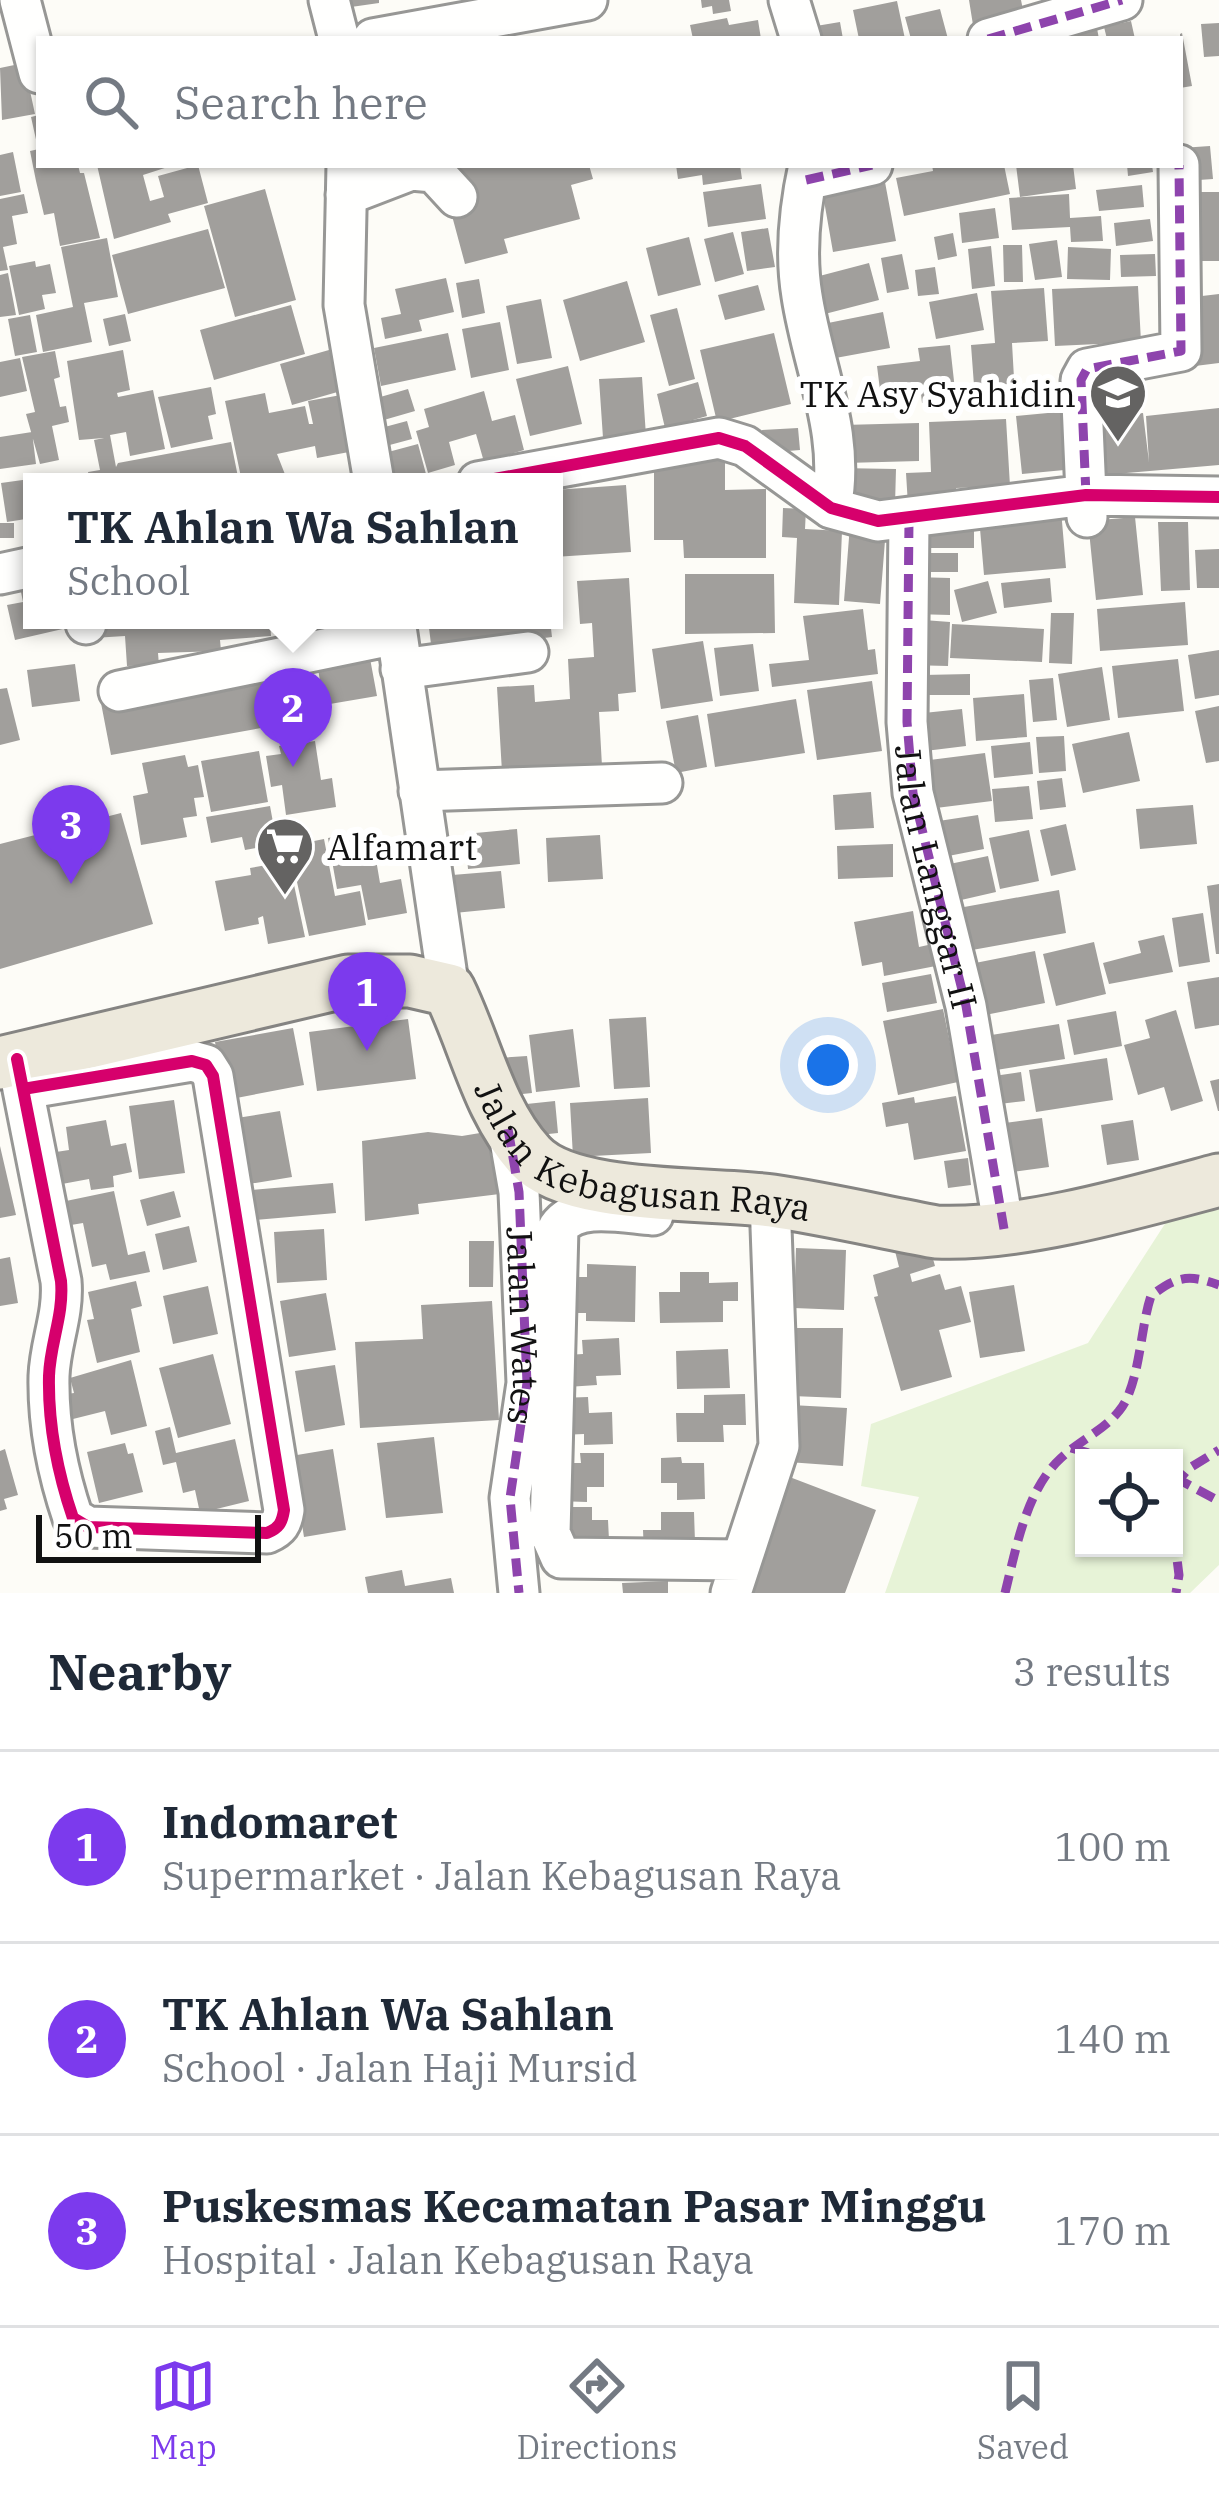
<!DOCTYPE html>
<html lang="en">
<head>
<meta charset="utf-8">
<style>
	body { margin:0; font-family:"IBM Plex Serif",serif; background:#f6f6f7; color:#1f2937 }
	.controls { position:absolute; right:36px; bottom:36px; display:grid; overflow:hidden; border-radius:0px; box-shadow:0 3px 9px #0004 }
	.controls button { width:108px; height:108px; display:grid; place-items:center; padding:0; border:0; border-bottom:3px solid #e0e1e3; background:#fff; color:#1f2937; font:60px sans-serif }
	.scale { position:absolute; left:36px; bottom:30px; width:225px; box-sizing:border-box; padding-left:12px; border:6px solid #111; border-top:0; font-size:33px; line-height:42px; white-space:nowrap; color:#111; -webkit-text-stroke:9px #fff; paint-order:stroke }
	.you { position:absolute; left:828px; top:1065px; width:42px; height:42px; margin:-30px; border:9px solid #fff; border-radius:50%; background:#1a73e8; box-shadow:0 0 0 18px #1a73e833 }
	.badge { display:grid; place-items:center; width:78px; height:78px; border-radius:50%; background:#7c3aed; color:#fff; font-size:39px; font-weight:700 }
	.pin { position:absolute; translate:-50% -99px; filter:drop-shadow(0 3px 6px #0008) }
	.pin::after { content:''; position:absolute; top:63px; width:42px; height:36px; background:inherit; clip-path:polygon(0 0,100% 0,50% 100%) }
	.popup { position:absolute; left:23px; top:473px; width:540px; height:156px; box-sizing:border-box; display:grid; place-content:center; border-radius:0px; background:#fff; filter:drop-shadow(0 3px 9px #0005); font-size:39px; white-space:nowrap; color:#747a83 }
	.popup b { font-size:45px; color:#1f2937 }
	.popup::after { content:''; position:absolute; left:50%; top:100%; margin-left:-24px; border:24px solid transparent; border-top-color:#fff }
	.list { margin:0; padding:0; list-style:none }
	h2 { display:flex; justify-content:space-between; align-items:center; height:156px; margin:0; padding:0 48px; font-size:51px }
	h2 small { font-size:39px; font-weight:400; color:#747a83 }
	.list li { display:grid; grid-template-columns:78px 1fr auto; gap:36px; align-items:center; box-sizing:border-box; height:192px; padding:0 48px; border-top:3px solid #e0e1e3 }
	.list b { display:block; font-size:45px; white-space:nowrap }
	.list p { margin:0; font-size:39px; white-space:nowrap; color:#747a83 }
	.list em { font-size:39px; font-style:normal; color:#747a83 }
	.icon { flex:none; width:66px; height:66px; fill:none; stroke:currentColor; stroke-width:2; stroke-linecap:round; stroke-linejoin:round }
	.map { position:relative; flex:none; width:1219px; height:1593px; overflow:hidden }
	.search { position:absolute; background:#fff; box-shadow:0 3px 9px #0004; left:36px; right:36px; top:36px; height:132px; display:flex; align-items:center; gap:30px; box-sizing:border-box; padding:0 42px; border-radius:0px; color:#747a83; font-size:45px }
	.sheet { height:732px; background:#fff }
	nav { display:flex; justify-content:space-around; align-items:center; box-sizing:border-box; height:168px; border-top:3px solid #e0e1e3; background:#fff; font-size:33px; color:#747a83 }
	nav a { display:grid; justify-items:center; gap:6px }
	nav .on { color:#7c3aed }
	.map>svg:first-child { display:block }
	.green { fill:#e7f3d7; fill-rule:evenodd }
	.building { fill:#a19f9c }
	.lines { fill:none; stroke-linecap:round; stroke-linejoin:round }
	.minor-casing { stroke:#979795; stroke-width:45 }
	.major-casing { stroke:#858482; stroke-width:57 }
	.minor { stroke:#fffffe; stroke-width:39 }
	.major { stroke:#ede9dc; stroke-width:51 }
	.quiet { stroke:#8e44ad; stroke-width:9; stroke-dasharray:18 9; stroke-linecap:butt }
	.cycleway-casing { stroke:#fff; stroke-width:20 }
	.cycleway { stroke:#d6006c; stroke-width:12 }
	.labels { text-anchor:middle; dominant-baseline:central; stroke-width:12; stroke-linejoin:round; paint-order:stroke }
	.poi-label { font-size:36px; fill:#111; stroke:#fff; text-anchor:end }
	.street-label { font-size:36px; fill:#111; stroke:#fff }
</style>
</head>
<body>
<div class="map">
<svg width="1219" height="1593" viewBox="0 0 1219 1593">
	<rect width="100%" height="100%" fill="#fdfcf7"/>
	<path class="green" d="M1219 1182V1565L1190 1593H885L919 1497 861 1486 871 1424 1088 1343 1181 1199ZM1084 1458H1174V1548H1084Z"/>
	<path class="building" d="M343 0H379V3L344 8Z
		M701 0H729L731 11 713 14 712 6 702 8Z
		M969 0H1021L1024 15 973 25Z
		M897 1 905 39H859L853 10Z
		M940 9 948 39H911L905 17Z
		M727 18 729 25 758 20 761 39H693L690 25Z
		M1131 21 1135 39H1107L1104 27Z
		M840 22 843 39H807L804 28Z
		M1096 23 1099 39H1069L1067 29Z
		M1219 23V56L1204 57 1201 24Z
		M1182 33 1192 86 1180 88V34Z
		M24 63 35 114 2 120 0 68Z
		M39 115V144H37L31 117Z
		M1210 146 1213 179 1184 181 1181 148Z
		M39 149V165H78L80 173H84L100 238 60 246 54 213 44 215 36 181 30 151Z
		M13 152 21 192 0 196V155Z
		M97 165H174L143 175 150 201 164 197 158 176 198 165 208 203 168 214 171 222 114 239Z
		M471 165H589L593 179 571 185 580 219 504 239 508 253 465 264 451 212 468 208 458 168Z
		M676 165H740L742 179 703 185 702 175 678 179Z
		M932 165H1004L1010 194 904 216 896 178 933 171Z
		M1016 165H1073L1076 189 1020 197Z
		M1127 165H1152L1153 172 1128 176Z
		M882 166 896 241 833 252 820 178Z
		M761 184 766 219 708 227 703 192Z
		M1142 185 1144 207 1099 211 1096 190Z
		M265 189 296 300 235 317 204 206Z
		M1196 192H1219V261H1196Z
		M24 194 28 213 12 216 17 244 3 247 8 270 0 271V199Z
		M1069 194 1070 218 1101 216 1103 241 1071 242 1070 227 1012 230 1009 198Z
		M995 208 999 238 962 243 959 213Z
		M1150 219 1153 241 1116 246 1114 223Z
		M768 228 775 267 747 271 741 232Z
		M208 229 225 288 128 314 112 255Z
		M733 232 744 274 715 282 704 239Z
		M953 233 957 256 938 260 934 237Z
		M689 237 701 285 658 296 646 248Z
		M107 238 118 297 84 303 92 342 43 352 36 315 73 307 61 247Z
		M1057 240 1062 277 1035 280 1029 244Z
		M1003 245H1022L1023 282H1004Z
		M991 246 995 286 972 289 968 249Z
		M1068 247 1111 249 1110 280 1067 279Z
		M902 254 909 289 887 293 881 258Z
		M1155 254 1156 276 1121 277 1120 255Z
		M35 261 36 267 50 264 56 293 42 295 45 309 19 315 9 266Z
		M869 263 879 300 817 316 808 279Z
		M935 267 939 294 918 296 915 270Z
		M8 273 16 315 0 317V275Z
		M446 278 454 312 419 320 422 331 385 339 381 318 401 314 395 289Z
		M479 279 485 313 462 318 456 283Z
		M627 281 645 342 580 361 563 300Z
		M758 285 765 310 725 320 718 295Z
		M1138 286 1141 342 1055 346 1052 289Z
		M1044 288 1048 341 1012 343 1015 396 975 399 971 345 995 343 991 291Z
		M977 293 984 330 936 339 929 302Z
		M1219 294V363L1195 366 1185 298Z
		M541 299 552 358 517 364 506 306Z
		M291 305 305 354 214 380 200 330Z
		M677 308 695 379 669 386 650 315Z
		M883 312 890 348 830 359 823 324Z
		M125 314 131 341 109 346 103 319Z
		M30 315 37 352 15 356 8 319Z
		M500 322 509 370 471 378 462 329Z
		M448 333 456 370 381 386 374 348Z
		M774 333 791 404 717 422 700 350Z
		M950 345 956 399 922 403 921 394 881 398 877 366 920 361 918 348Z
		M123 350 130 390 117 393 118 397 153 390 165 449 130 456 126 432 110 435 116 467 118 463 231 442 239 482H90L88 472 100 470 94 440 104 438 79 440 67 361Z
		M329 350 341 391 292 405 280 364Z
		M55 351 60 377 54 379 60 407 66 406 69 422 52 426 59 460 40 464 26 414 35 412 22 357Z
		M20 358 27 391 0 397V362Z
		M568 366 582 424 530 436 516 379Z
		M642 377 646 436 603 438 599 379Z
		M698 382 707 416 665 428 657 394Z
		M211 387 216 414 208 416 213 439 171 448 158 397Z
		M408 389 415 411 370 424 363 402Z
		M484 391 492 421 515 415 524 450 484 462 476 434 449 442 455 465 428 473 416 431 429 427 424 409Z
		M265 393 269 413 305 406 309 424H313L308 401 341 395 349 452 317 458 315 446 277 454 288 482H242L225 401Z
		M1219 408V465L1092 476 1086 419 1143 413 1149 462 1146 416Z
		M1069 411 1075 469 1022 474 1016 416Z
		M1006 419 1010 486 956 488 957 503 908 505 906 473 931 472 929 422Z
		M407 421 412 439 371 450 366 432Z
		M919 423V461L845 463 843 425Z
		M798 428 800 450 764 453 762 430Z
		M32 432 36 464 0 469V437Z
		M418 444 426 474 384 482 377 455Z
		M725 455V490L766 489V558H684L683 540H654V470Z
		M838 468 896 469 895 505 837 504Z
		M66 474 67 482H32V518L7 522 1 483Z
		M626 485 631 552 554 557V490Z
		M783 508 806 509 805 529 842 531 839 605 794 603 797 538 782 537Z
		M1061 510 1066 568 984 575 979 517Z
		M1135 517 1143 595 1096 600 1088 521Z
		M1158 522H1188L1190 590 1161 591Z
		M0 523H14V538H0Z
		M850 525 886 528 880 604 844 601Z
		M918 525H974V548H919Z
		M1219 549V588H1197L1195 550Z
		M914 553H958V572H914Z
		M32 574V620H65L67 628 15 640 7 605 23 602 18 577Z
		M685 574H774L775 633 685 634Z
		M914 577 950 578V615L913 614Z
		M629 578 636 692 618 694 619 711 599 712 602 766 502 772 497 687 534 685 535 702 570 699 568 659 594 657 592 623 580 624 577 581Z
		M1050 578 1052 602 1004 608 1001 583Z
		M988 581 997 613 962 622 954 590Z
		M1185 602 1188 645 1100 651 1097 609Z
		M863 609 868 650 875 649 878 674 772 687 769 664 809 660 803 616Z
		M1051 613H1074L1072 664 1049 663Z
		M910 619 950 622 948 666 908 665Z
		M91 620H270L271 636 220 640 221 651 158 653 159 665 127 666 125 636 93 638Z
		M276 620H324L328 640 278 649Z
		M428 620H550L552 637 432 652Z
		M952 624 1044 629 1042 662 950 658Z
		M703 641 713 701 661 709 652 649Z
		M753 644 759 691 720 696 714 648Z
		M1219 650V695L1195 699 1188 655Z
		M369 653 377 696 324 705 317 663Z
		M1178 659 1184 711 1118 718 1112 666Z
		M75 664 80 701 32 707 27 670Z
		M307 666 317 718 111 755 101 703Z
		M1102 667 1110 720 1067 727 1058 674Z
		M970 674V695H924L923 675Z
		M1053 678 1057 720 1033 722 1029 680Z
		M872 681 882 751 817 760 807 690Z
		M7 688 20 740 0 745V689Z
		M1024 694 1027 737 976 741 973 698Z
		M796 699 805 753 715 767 707 714Z
		M1219 706V761L1206 763 1195 711Z
		M962 709 966 746 917 752 914 714Z
		M698 715 707 767 676 773 666 721Z
		M1129 732 1140 781 1083 793 1072 744Z
		M1064 736 1066 771 1039 773 1036 737Z
		M315 741 321 780 332 778 336 807 286 815 282 785 271 787 266 756 281 754 279 746Z
		M1030 742 1033 774 994 778 991 746Z
		M259 751 268 802 211 812 201 761Z
		M985 753 992 801 920 810 914 762Z
		M185 755 188 767 198 765 204 797 194 798 197 816 183 818 187 837 141 845 133 796 148 793 142 763Z
		M1062 778 1066 807 1040 810 1037 781Z
		M1029 786 1033 819 995 822 992 789Z
		M871 792 874 828 835 830 833 795Z
		M1193 805 1197 844 1140 849 1136 809Z
		M270 806 277 844 245 850 242 837 211 843 206 817Z
		M121 813 153 924 0 969V844Z
		M978 815 984 849 938 858 932 822Z
		M1066 824 1076 870 1051 876 1040 830Z
		M517 829 520 864 468 869 465 834Z
		M371 830 380 883 401 879 407 913 368 920 361 885 337 889 328 838Z
		M1029 830 1039 881 1000 889 989 838Z
		M600 835 603 879 548 882 546 838Z
		M324 839 335 896 360 891 366 925 309 936 289 846Z
		M893 844V877L838 879 837 846Z
		M988 856 996 892 948 903 940 866Z
		M289 861 305 937 268 944 263 916 258 918 259 924 225 931 215 881 251 875 250 868Z
		M501 871 505 908 444 914 440 876Z
		M1219 884V954H1216L1207 886Z
		M1059 890 1066 933 961 952 953 909Z
		M913 911 919 947 937 943 941 965 884 976 882 962 862 966 854 922Z
		M1203 913 1210 962 1179 967 1172 918Z
		M1164 935 1173 972 1109 984 1103 963 1141 953 1138 941Z
		M1094 942 1106 994 1056 1006 1043 954Z
		M1035 951 1045 1003 975 1017 965 965Z
		M931 974 937 1003 887 1012 882 983Z
		M1219 977V1025L1195 1029 1187 982Z
		M943 1009 958 1082 898 1095 883 1021Z
		M1176 1010 1203 1101 1171 1111 1164 1087 1138 1095 1124 1045 1150 1038 1145 1020Z
		M1116 1011 1122 1046 1074 1055 1067 1020Z
		M646 1017 650 1087 614 1089 609 1019Z
		M408 1019 416 1079 317 1091 309 1032Z
		M1059 1024 1065 1059 990 1071 985 1036Z
		M293 1028 304 1085 226 1100 215 1042Z
		M573 1029 580 1087 536 1092 529 1035Z
		M527 1056 532 1093 503 1096 499 1058Z
		M1107 1058 1113 1100 1036 1112 1029 1070Z
		M1021 1072 1025 1101 991 1105 987 1077Z
		M1219 1079V1111H1218L1210 1081Z
		M956 1096 966 1151 914 1160 908 1123 886 1127 882 1103 914 1097 915 1103Z
		M648 1098 651 1153 573 1157 570 1103Z
		M174 1100 185 1173 139 1179 129 1106Z
		M555 1101 558 1133 520 1137 517 1105Z
		M280 1111 292 1177 249 1184 237 1118Z
		M1042 1118 1049 1167 1004 1173 997 1124Z
		M106 1120 111 1146 126 1143 132 1172 113 1176 114 1187 91 1190 89 1179 62 1184 56 1152 69 1150 66 1127Z
		M1133 1120 1139 1160 1107 1165 1101 1125Z
		M504 1129 517 1192 418 1204 419 1214 365 1221 362 1141 428 1132 462 1136Z
		M0 1146 16 1215 0 1218Z
		M968 1158 971 1185 948 1188 944 1161Z
		M333 1183 336 1213 255 1220 252 1190Z
		M114 1191 128 1255 145 1251 150 1272 110 1280 106 1264 92 1267 83 1223 71 1225 66 1201Z
		M174 1191 181 1217 147 1226 140 1200Z
		M189 1226 197 1262 163 1270 155 1234Z
		M324 1229 327 1280 277 1283 274 1232Z
		M469 1241H494L493 1287H469Z
		M928 1241 935 1266 910 1274 912 1282 940 1274 945 1290 961 1286 971 1322 939 1330 952 1377 901 1391 874 1297 878 1296 873 1275 899 1267 895 1251Z
		M796 1248 846 1250 844 1310 794 1308Z
		M10 1257 18 1303 0 1306V1259Z
		M587 1264 636 1266 635 1322 586 1321V1313H559L560 1277H587Z
		M680 1272H709V1283L738 1282V1301H723V1322L660 1323 659 1292H680Z
		M136 1281 142 1306 131 1309 140 1352 97 1363 87 1320 94 1319 88 1292Z
		M1014 1285 1025 1351 980 1358 969 1292Z
		M208 1286 218 1334 173 1344 163 1296Z
		M326 1293 336 1350 289 1357 280 1301Z
		M492 1301 499 1420 360 1428 355 1342 423 1339 421 1305Z
		M794 1328H843L841 1398 792 1396Z
		M619 1338 621 1375 596 1376 597 1385 567 1387 566 1355 583 1354 582 1340Z
		M728 1349 730 1388 677 1389 676 1351Z
		M213 1354 231 1424 178 1438 159 1368Z
		M131 1360 147 1426 111 1435 105 1411 73 1419 67 1394 74 1393 70 1378Z
		M335 1365 345 1425 305 1432 295 1371Z
		M745 1394 746 1425H723L724 1442H677L676 1413H704V1395Z
		M588 1397 589 1413 612 1412 613 1444 584 1445V1434L560 1435 559 1398Z
		M791 1405 847 1408 843 1466 788 1462Z
		M170 1427 176 1453 235 1439 249 1501 200 1513 195 1490 183 1493 176 1462 163 1465 155 1431Z
		M434 1437 443 1513 386 1518 377 1443Z
		M125 1443 128 1454 133 1453 143 1492 99 1503 87 1452Z
		M5 1449 18 1495 4 1499 7 1509 0 1511V1451Z
		M333 1449 346 1530 304 1537 291 1456Z
		M580 1453H604V1487H587V1502L557 1501 558 1463H581Z
		M681 1457 682 1463H704L705 1499 677 1500V1483H661V1458Z
		M787 1476 876 1510 845 1593H744Z
		M564 1507H592V1520H608L609 1540 562 1541Z
		M661 1512H694L695 1542 644 1554 643 1530H661Z
		M402 1570 405 1586 451 1578 454 1593H368L365 1577Z
		M668 1581V1593H623L622 1583Z"/>
	<g class="lines">
		<g class="minor-casing">
			<path id="minor" d="M20 0 39 73
				M329 0 339 39
				M789 0 801 39
				M373 39 587 0
				M988 39 1122 0
				M347 165 344 305 374 482
				M809 165C800 206 795 254 802 296 813 368 846 435 831 508
				M806 180 872 165
				M346 195 411 170 434 172 457 197
				M478 482 719 438 745 446 831 508 878 521 1086 495 1219 497
				M1087 517 1081 380 1087 369 1181 351 1179 165
				M909 520 907 722 913 793 966 1006 1004 1229
				M0 574 32 567
				M86 620V624
				M395 620 449 990
				M401 669 528 652
				M119 691 397 634
				M419 791 662 783
				M17 1059 61 1281C64 1315 50 1343 49 1376 48 1423 58 1474 73 1518L88 1527 267 1533C279 1528 282 1523 284 1510L213 1076 206 1065 192 1061 23 1089
				M508 1129 519 1192 527 1383 510 1498 519 1593
				M653 1215C624 1213 576 1201 558 1228L550 1533 561 1558 741 1560
				M731 1593 779 1446 770 1200"/>
		</g>
		<g class="major-casing">
			<g id="major">
				<path id="s1" d="M0 1063 348 981H410L449 990C476 1045 488 1110 530 1156 571 1201 712 1192 772 1201 827 1209 882 1222 936 1232 1019 1236 1137 1202 1219 1180"/>
			</g>
		</g>
		<use href="#minor" class="minor"/>
		<use href="#major" class="major"/>
		<g class="quiet">
			<path d="M988 39 1122 0"/>
			<path d="M806 180 872 165"/>
			<path d="M1086 495 1081 380 1087 369 1181 351 1179 165"/>
			<path id="s2" d="M909 520 907 722 913 793 966 1006 1004 1229"/>
			<path id="s3" d="M508 1129 519 1192 527 1383 510 1498 519 1593"/>
			<path d="M1071 1448 1106 1458"/>
			<path d="M1174 1477 1219 1501"/>
			<path d="M1174 1486 1188 1469 1219 1450"/>
			<path d="M1174 1535 1179 1575 1176 1593"/>
			<path d="M1005 1593C1016 1549 1026 1490 1061 1458 1079 1441 1104 1430 1119 1411 1140 1386 1140 1328 1151 1296 1176 1276 1189 1274 1219 1285"/>
		</g>
		<g class="cycleway-casing">
			<path id="cycleway" d="M478 482 719 438 745 446 831 508 878 521 1086 495 1219 497
				M17 1059 61 1281C64 1315 50 1343 49 1376 48 1423 58 1474 73 1518L88 1527 267 1533C279 1528 282 1523 284 1510L213 1076 206 1065 192 1061 23 1089"/>
		</g>
		<use href="#cycleway" class="cycleway"/>
	</g>
	<defs>
		<g id="school-pin" transform="scale(3)"><path d="M0 17L-7.5 6A9.5 9.5 0 1 1 7.5 6Z" fill="#646362" stroke="#fff"/><path d="M0-5L7-2L0 1L-7-2ZM-4 1L0 2.5L4 1V4Q0 6-4 4Z" fill="#fff"/></g>
		<g id="supermarket-pin" transform="scale(3)"><path d="M0 17L-7.5 6A9.5 9.5 0 1 1 7.5 6Z" fill="#646362" stroke="#fff"/><path d="M-6-5.5h2.5l.6 2H6L4.5 2H-2.5L-4.4-4H-6ZM-1.5 3.2a1.3 1.3 0 1 0 .1 0ZM3 3.2a1.3 1.3 0 1 0 .1 0Z" fill="#fff"/></g>
	</defs>
	<g fill-rule="evenodd">
		<use href="#school-pin" x="1118" y="393"/>
		<use href="#supermarket-pin" x="285" y="846"/>
	</g>
	<g class="labels">
		<g class="poi-label">
			<text x="1076" y="393">TK Asy Syahidin</text>
			<text x="327" y="846" text-anchor="start">Alfamart</text>
		</g>
		<g class="street-label">
			<text stroke="none"><textPath href="#s2" startOffset="360">Jalan Langgar II</textPath></text>
			<text stroke="none"><textPath href="#s1" startOffset="747">Jalan Kebagusan Raya</textPath></text>
			<text stroke="none"><textPath href="#s3" startOffset="198">Jalan Wates</textPath></text>
		</g>
	</g>
</svg>
<div class="controls">
<button><svg class="icon" aria-label="locate" viewBox="0 0 24 24"><circle cx="12" cy="12" r="6"/><path d="M12 2v4M12 18v4M2 12h4M18 12h4"/></svg></button>
</div>
<div class="scale">50 m</div>
<div class="you"></div>
<div class="pin badge" style="left:367px;top:1051px">1</div>
<div class="pin badge" style="left:293px;top:767px">2</div>
<div class="popup"><b>TK Ahlan Wa Sahlan</b>School</div>
<div class="pin badge" style="left:71px;top:884px">3</div>
<div class="search"><svg class="icon" aria-label="search" viewBox="0 0 24 24"><circle cx="10" cy="10" r="6"/><path d="M15 15l6 6"/></svg>Search here</div>
</div>
<section class="sheet">
<h2>Nearby<small>3 results</small></h2>
<ul class="list">
<li><span class="badge">1</span><div><b>Indomaret</b><p>Supermarket · Jalan Kebagusan Raya</p></div><em>100 m</em></li>
<li><span class="badge">2</span><div><b>TK Ahlan Wa Sahlan</b><p>School · Jalan Haji Mursid</p></div><em>140 m</em></li>
<li><span class="badge">3</span><div><b>Puskesmas Kecamatan Pasar Minggu</b><p>Hospital · Jalan Kebagusan Raya</p></div><em>170 m</em></li>
</ul>
</section>
<nav>
<a class="on"><svg class="icon" aria-label="map" viewBox="0 0 24 24"><path d="M3 6l6-2 6 2 6-2v14l-6 2-6-2-6 2zM9 4v14M15 6v14"/></svg>Map</a>
<a><svg class="icon" aria-label="directions" viewBox="0 0 24 24"><path d="M12 3l9 9-9 9-9-9zM9 14v-3h6M13 9l2 2-2 2"/></svg>Directions</a>
<a><svg class="icon" aria-label="saved" viewBox="0 0 24 24"><path d="M7 4h10v16l-5-4-5 4z"/></svg>Saved</a>
</nav>
</body>
</html>
